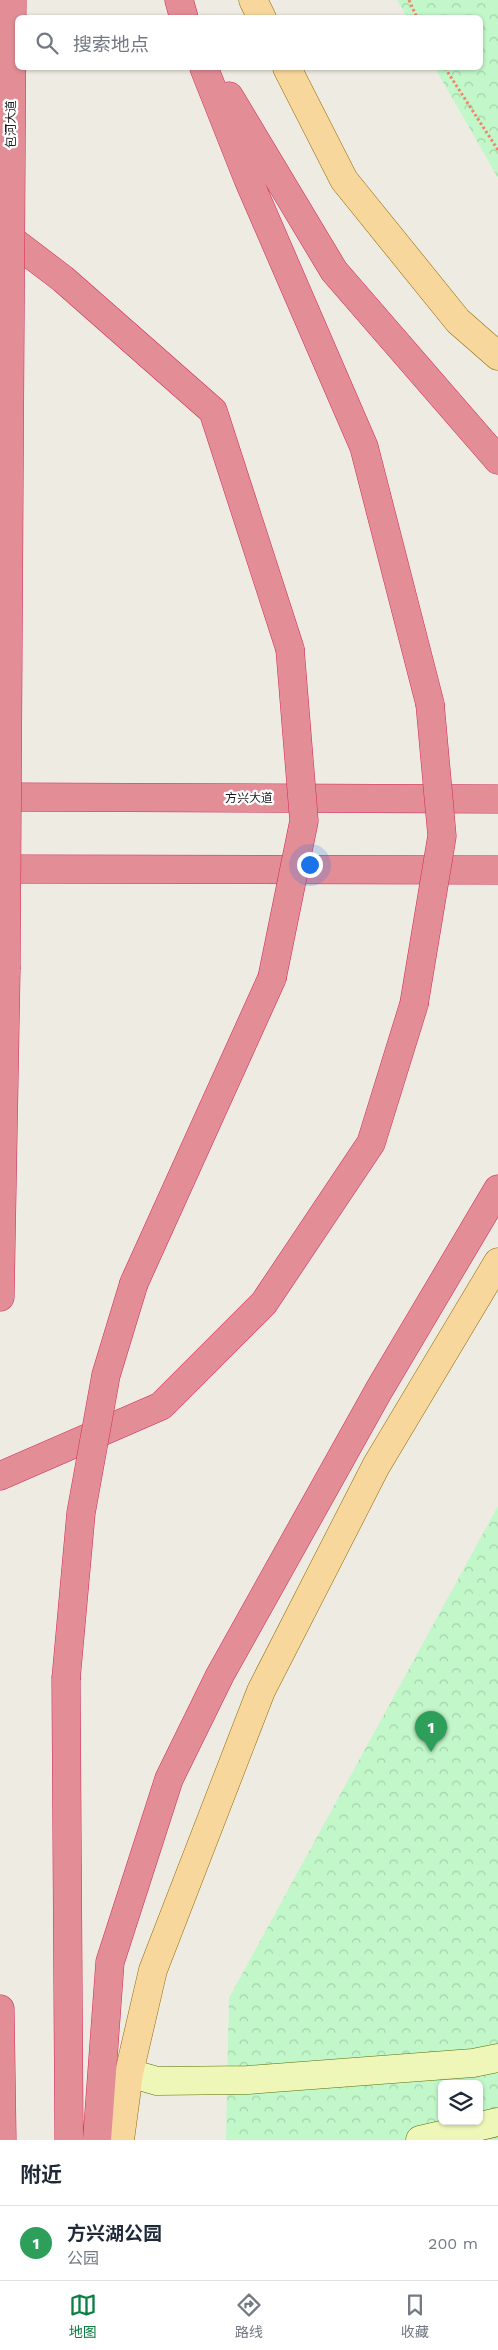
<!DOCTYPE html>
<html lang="zh">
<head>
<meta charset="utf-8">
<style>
	body { margin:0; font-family:"Work Sans","Noto Sans SC",sans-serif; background:#f2f2f3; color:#1f2937 }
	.controls { position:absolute; right:15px; bottom:15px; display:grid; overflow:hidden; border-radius:8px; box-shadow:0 1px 4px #0004 }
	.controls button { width:45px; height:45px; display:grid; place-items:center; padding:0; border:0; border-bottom:1px solid #e0e1e3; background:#fff; color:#1f2937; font:25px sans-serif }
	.you { position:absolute; left:309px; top:864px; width:18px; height:18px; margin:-12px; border:4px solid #fff; border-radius:50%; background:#1a73e8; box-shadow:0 0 0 8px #1a73e833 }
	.badge { display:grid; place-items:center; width:32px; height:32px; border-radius:50%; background:#0b8043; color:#fff; font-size:16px; font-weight:700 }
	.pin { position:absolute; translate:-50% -41px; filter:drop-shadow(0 1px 2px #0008) }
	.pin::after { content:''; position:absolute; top:26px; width:18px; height:15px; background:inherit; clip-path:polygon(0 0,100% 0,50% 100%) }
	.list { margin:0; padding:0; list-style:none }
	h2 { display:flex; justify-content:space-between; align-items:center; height:65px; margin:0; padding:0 20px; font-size:21px }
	h2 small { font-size:16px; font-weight:400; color:#747a83 }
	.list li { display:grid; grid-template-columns:32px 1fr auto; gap:15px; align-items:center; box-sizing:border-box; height:75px; padding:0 20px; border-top:1px solid #e0e1e3 }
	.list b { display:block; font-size:19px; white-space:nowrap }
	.list p { margin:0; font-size:16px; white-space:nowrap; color:#747a83 }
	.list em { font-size:16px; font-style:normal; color:#747a83 }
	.icon { flex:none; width:28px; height:28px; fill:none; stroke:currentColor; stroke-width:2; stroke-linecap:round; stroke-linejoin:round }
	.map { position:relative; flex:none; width:498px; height:2140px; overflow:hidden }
	.search { position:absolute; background:#fff; box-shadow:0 1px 4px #0004; left:15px; right:15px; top:15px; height:55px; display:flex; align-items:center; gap:12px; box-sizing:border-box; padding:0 18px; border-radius:8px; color:#747a83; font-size:19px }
	.sheet { height:140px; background:#fff }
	nav { display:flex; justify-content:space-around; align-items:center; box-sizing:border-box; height:70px; border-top:1px solid #e0e1e3; background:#fff; font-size:14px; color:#747a83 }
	nav a { display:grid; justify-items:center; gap:2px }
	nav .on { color:#0b8043 }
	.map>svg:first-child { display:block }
	.park { fill:url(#park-crowns); fill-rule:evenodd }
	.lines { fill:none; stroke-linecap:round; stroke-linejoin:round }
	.secondary-casing { stroke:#5d6f09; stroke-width:29 }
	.primary-casing { stroke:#906b06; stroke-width:29 }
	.highway-casing { stroke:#d12a58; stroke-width:29 }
	.path { stroke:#f4846d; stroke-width:3; stroke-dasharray:2.5 2.5; stroke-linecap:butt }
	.secondary { stroke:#eff7b8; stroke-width:28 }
	.primary { stroke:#f8d79d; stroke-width:28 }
	.highway { stroke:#e38d97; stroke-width:28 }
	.highway-bridge-casing { stroke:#d12a58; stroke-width:29; stroke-linecap:butt }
	.highway-bridge { stroke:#e38d97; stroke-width:28 }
	.labels { text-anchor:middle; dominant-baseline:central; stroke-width:4.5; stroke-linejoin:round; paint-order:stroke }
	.street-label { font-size:12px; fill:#1d1d1d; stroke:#fff }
</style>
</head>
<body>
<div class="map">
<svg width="498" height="2140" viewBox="0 0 498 2140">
	<defs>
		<pattern id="park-crowns" width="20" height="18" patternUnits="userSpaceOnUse" patternTransform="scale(1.25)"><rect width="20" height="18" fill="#c1f7c9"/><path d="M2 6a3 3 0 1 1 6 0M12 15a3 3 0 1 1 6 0" fill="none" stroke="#a5d3ac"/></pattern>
	</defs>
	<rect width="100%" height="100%" fill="#eeebe3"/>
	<path class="park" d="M397 0H498V178L435 68H480V18L407 17Z
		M498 1506V2140H226L229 1998ZM442 2084H479V2121H442Z"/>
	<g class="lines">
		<g class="secondary-casing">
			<path id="secondary" d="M129 2073 157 2081 248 2080 473 2063 498 2058
				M420 2140 498 2122"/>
		</g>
		<g class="primary-casing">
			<path id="primary" d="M253 0 262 18
				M287 68 344 180 458 321 498 356
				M120 2140 129 2073 153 1970 261 1691 376 1466 498 1262"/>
		</g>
		<g class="highway-casing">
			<path id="highway" d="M179 0 184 18
				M204 68 248 179 364 447 430 704
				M229 96 334 271 498 460
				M0 231 63 279 213 411 290 649
				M0 797 498 799
				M0 869 498 870
				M134 1283 272 978
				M0 1297 6 969
				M0 1476 161 1406 264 1303 371 1143 414 1004
				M66 1679 69 2140
				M0 2009 2 2140
				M97 2140 110 1962 169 1779 220 1675 379 1390 498 1189"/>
		</g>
		<path class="path" d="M409 0 417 18
			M445 68 498 150"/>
		<use href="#secondary" class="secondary"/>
		<use href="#primary" class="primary"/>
		<use href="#highway" class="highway"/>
		<g class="highway-bridge-casing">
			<path id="highway-bridge" d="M6 969 12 0
				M272 978 304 821 290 649
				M414 1004 442 836 430 704
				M66 1679 81 1513 106 1375 134 1283"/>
		</g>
		<use href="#highway-bridge" class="highway-bridge"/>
	</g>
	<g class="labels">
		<g class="street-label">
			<text transform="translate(11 124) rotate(-90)">包河大道</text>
			<text x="249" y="798">方兴大道</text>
		</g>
	</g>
</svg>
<div class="controls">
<button><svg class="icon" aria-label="layers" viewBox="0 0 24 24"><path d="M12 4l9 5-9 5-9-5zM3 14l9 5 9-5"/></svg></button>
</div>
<div class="you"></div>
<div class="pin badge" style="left:431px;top:1752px;background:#2e9e5b">1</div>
<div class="search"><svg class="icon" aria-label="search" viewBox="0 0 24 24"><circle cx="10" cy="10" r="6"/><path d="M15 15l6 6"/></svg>搜索地点</div>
</div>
<section class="sheet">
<h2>附近<small></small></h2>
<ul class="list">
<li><span class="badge" style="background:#2e9e5b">1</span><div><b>方兴湖公园</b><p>公园</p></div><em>200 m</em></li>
</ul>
</section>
<nav>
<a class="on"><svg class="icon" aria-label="map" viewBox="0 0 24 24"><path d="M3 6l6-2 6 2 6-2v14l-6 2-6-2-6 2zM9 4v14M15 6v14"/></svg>地图</a>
<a><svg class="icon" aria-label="directions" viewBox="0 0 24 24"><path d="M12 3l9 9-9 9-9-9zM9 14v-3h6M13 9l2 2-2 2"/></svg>路线</a>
<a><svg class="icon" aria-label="saved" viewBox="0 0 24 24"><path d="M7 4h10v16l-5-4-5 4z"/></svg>收藏</a>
</nav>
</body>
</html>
